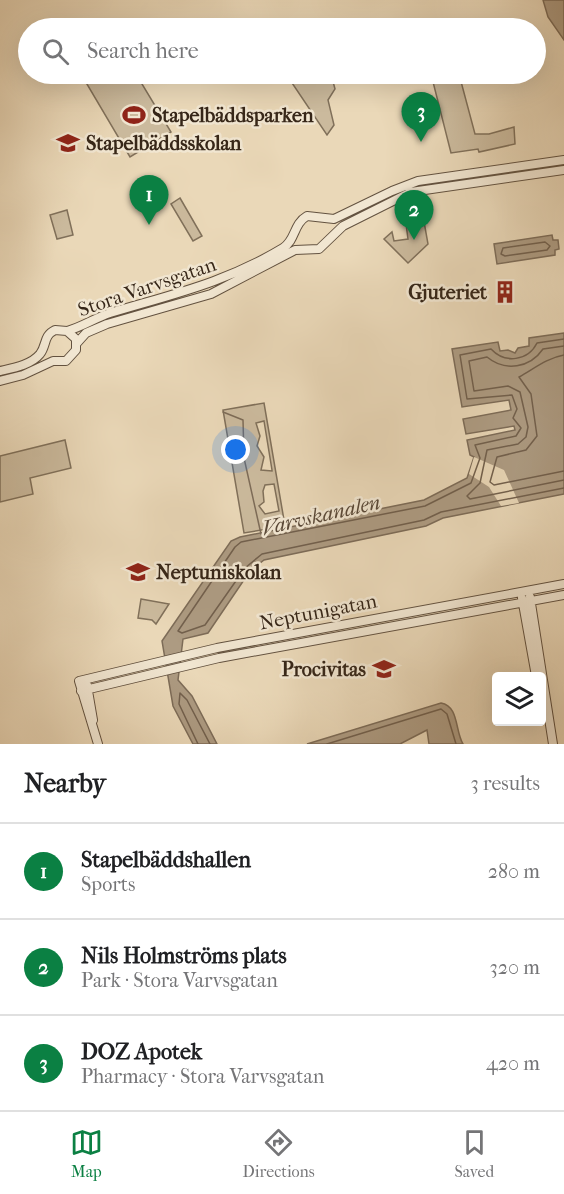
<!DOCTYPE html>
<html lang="en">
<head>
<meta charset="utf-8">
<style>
	body { margin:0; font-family:"IM FELL French Canon",serif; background:#f6f6f6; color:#202124 }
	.controls { position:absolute; right:18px; bottom:18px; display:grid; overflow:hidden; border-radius:6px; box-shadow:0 6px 24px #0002 }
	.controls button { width:54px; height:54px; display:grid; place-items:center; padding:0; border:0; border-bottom:2px solid #e0e0e0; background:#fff; color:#202124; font:30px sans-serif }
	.you { position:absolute; left:236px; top:450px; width:21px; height:21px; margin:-15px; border:4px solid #fff; border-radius:50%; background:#1a73e8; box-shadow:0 0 0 9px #1a73e833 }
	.badge { display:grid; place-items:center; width:39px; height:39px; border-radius:50%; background:#0b8043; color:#fff; font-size:20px; font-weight:700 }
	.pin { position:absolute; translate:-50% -50px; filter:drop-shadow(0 2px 3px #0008) }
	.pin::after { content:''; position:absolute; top:32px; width:21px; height:18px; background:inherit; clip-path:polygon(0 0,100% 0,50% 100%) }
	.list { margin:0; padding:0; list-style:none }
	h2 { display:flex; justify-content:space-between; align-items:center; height:78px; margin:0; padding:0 24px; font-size:26px }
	h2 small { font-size:20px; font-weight:400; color:#757577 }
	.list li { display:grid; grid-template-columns:39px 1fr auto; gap:18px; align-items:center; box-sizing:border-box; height:96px; padding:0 24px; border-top:2px solid #e0e0e0 }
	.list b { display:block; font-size:22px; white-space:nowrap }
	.list p { margin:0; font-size:20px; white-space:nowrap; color:#757577 }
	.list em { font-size:20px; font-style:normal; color:#757577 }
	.icon { flex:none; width:33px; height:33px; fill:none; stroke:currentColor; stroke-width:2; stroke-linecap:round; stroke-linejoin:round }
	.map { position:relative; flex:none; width:564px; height:744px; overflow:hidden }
	.search { position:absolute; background:#fff; box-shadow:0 6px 24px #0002; left:18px; right:18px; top:18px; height:66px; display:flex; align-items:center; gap:15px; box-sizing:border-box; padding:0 21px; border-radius:33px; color:#757577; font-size:22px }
	.sheet { height:366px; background:#fff }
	nav { display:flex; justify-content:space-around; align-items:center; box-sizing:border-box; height:84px; border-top:2px solid #e0e0e0; background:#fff; font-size:16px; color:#757577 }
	nav a { display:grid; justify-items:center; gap:3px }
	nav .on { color:#0b8043 }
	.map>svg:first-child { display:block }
	.green { fill:#cbba9d; stroke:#80705a; stroke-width:1.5; fill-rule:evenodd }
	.water { fill:#ad9b82; stroke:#7d6c58; stroke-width:1.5 }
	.pier { fill:#ead8b8 }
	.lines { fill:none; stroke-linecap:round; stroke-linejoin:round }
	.shore { stroke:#72604d; stroke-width:1.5 }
	.stream { stroke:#7d6c58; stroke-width:1.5 }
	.minor-casing { stroke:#635240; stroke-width:10 }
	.minor { stroke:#f1e6d1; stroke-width:8 }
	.labels { text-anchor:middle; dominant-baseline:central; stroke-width:5; stroke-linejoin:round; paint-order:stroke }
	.poi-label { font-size:20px; font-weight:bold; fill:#362618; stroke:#f1e6d1; text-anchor:start }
	.street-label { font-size:20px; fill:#362618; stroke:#f1e6d1 }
	.water-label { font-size:21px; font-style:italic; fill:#5a4938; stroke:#f1e6d1 }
</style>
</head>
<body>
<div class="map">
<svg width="564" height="744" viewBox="0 0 564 744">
	<rect width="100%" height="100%" fill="#ead8b8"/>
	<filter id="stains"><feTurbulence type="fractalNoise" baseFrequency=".00333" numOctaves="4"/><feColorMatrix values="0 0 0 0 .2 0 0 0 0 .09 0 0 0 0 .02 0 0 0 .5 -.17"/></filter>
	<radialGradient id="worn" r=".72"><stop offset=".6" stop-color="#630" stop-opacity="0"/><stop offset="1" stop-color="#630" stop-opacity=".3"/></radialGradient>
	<path class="green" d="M81 74H136L171 132 130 157Z
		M286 74H331L335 89 328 100 334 125 327 135Z
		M431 74H459L475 134H489L514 127 515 144 479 152 478 149 451 153Z
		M180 198 202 236 193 241 171 204Z
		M67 210 73 235 57 239 50 215Z
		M423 216 428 244 408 263 384 239 392 232 394 241 408 239 406 224Z
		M264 403 285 526 244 533 223 410ZM264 421 272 470V471L261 470 264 457 257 446 260 436 256 423ZM274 484 279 511 265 514 259 506 264 502 263 491 265 485Z
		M65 440 71 468 30 478 33 494 0 502V456Z
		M141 599 169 604 156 624 152 620 138 618Z"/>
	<path class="water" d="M543 0H564V40L548 17Z
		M552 235 553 240H558L559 249 555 250V255L497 264 494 244Z
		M564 333V494L443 518 426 526 264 560 250 571 208 633 183 639 178 680 192 696 217 744H193L173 706 162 641 231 541 240 537 424 500 467 478 474 457 470 455 467 440 515 430 514 426 466 434 463 419 511 410 509 400 462 407 452 349 498 342 500 351 508 350 515 353 518 348 529 346V338Z
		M441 703C459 706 455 731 463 744H429L427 730 400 744H307Z"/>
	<path class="pier" d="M474 457 504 470 519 503 501 506 489 487 469 474Z"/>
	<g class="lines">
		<path class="shore" d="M545 242 550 246 547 250 505 256 501 254 503 248Z
			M564 339 537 343C528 361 505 364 491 349L460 355 467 399 512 395 517 409 513 418 521 428 516 436 475 445 480 458 471 483 425 506 241 542 235 547 178 631 182 633 205 625 245 568 262 554 424 520 441 512 564 488
			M564 346 543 349C530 368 505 372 487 357L469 361 474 391 508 386 520 392 528 427 526 437 518 444 487 450 480 483 467 496 470 499 564 480
			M564 355C547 358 535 368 519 377L531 394 537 436 526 450 497 457 490 482 494 485 564 471
			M198 744 179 704 180 693 187 700 210 744
			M327 744 441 709 447 714 456 744"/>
		<path class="stream" d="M223 412 243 420 244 458 261 534"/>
		<g class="minor-casing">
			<path id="minor" d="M67 331C82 327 95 318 110 313 173 294 225 283 283 248 296 240 293 224 307 216L334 219 392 191 418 181 564 160
				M77 343 86 333 107 324 211 294 295 250 319 249 343 226 411 192 564 170
				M0 371C13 368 31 365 40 354 47 345 43 336 55 330L67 331 76 339V350L66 361H53L23 375 0 381
				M530 597 553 744
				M522 598 536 676
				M87 685 93 720
				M81 691 219 658 564 595
				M98 744 79 681 217 648 564 584"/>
		</g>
		<use href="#minor" class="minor"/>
	</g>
	<defs>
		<g id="stadium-bare" transform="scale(1.8)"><path d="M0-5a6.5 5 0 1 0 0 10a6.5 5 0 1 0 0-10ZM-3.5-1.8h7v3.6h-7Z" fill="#8f2418" stroke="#f1e6d1" stroke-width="2.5" paint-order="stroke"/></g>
		<g id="school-bare" transform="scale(1.8)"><path d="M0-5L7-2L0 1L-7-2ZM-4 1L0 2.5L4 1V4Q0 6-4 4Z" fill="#8f2418" stroke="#f1e6d1" stroke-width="2.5" paint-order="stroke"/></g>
		<g id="building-bare" transform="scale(1.8)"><path d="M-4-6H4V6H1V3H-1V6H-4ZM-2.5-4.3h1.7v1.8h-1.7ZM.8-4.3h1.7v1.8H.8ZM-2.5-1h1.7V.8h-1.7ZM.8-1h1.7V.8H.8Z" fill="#8f2418" stroke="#f1e6d1" stroke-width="2.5" paint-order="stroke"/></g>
	</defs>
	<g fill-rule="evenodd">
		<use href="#stadium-bare" x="134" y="115"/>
		<use href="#school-bare" x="68" y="143"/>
		<use href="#building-bare" x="505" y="292"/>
		<use href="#school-bare" x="138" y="572"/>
		<use href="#school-bare" x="384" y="669"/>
	</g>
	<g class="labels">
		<g class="poi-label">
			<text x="152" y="115">Stapelbäddsparken</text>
			<text x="86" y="143">Stapelbäddsskolan</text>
			<text x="487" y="292" text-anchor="end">Gjuteriet</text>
			<text x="156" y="572">Neptuniskolan</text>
			<text x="366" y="669" text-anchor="end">Procivitas</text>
		</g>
		<g class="street-label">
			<text transform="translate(147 287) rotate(-19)">Stora Varvsgatan</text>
			<text transform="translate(318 612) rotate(-11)">Neptunigatan</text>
		</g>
		<g class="water-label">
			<text transform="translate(321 515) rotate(-13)">Varvskanalen</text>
		</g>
	</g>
	<rect width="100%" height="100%" filter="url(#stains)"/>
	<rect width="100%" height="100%" fill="url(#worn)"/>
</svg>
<div class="controls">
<button><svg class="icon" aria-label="layers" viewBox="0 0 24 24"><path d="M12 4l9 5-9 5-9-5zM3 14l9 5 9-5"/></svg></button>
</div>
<div class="you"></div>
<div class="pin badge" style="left:149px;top:225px">1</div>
<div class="pin badge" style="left:414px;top:240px">2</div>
<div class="pin badge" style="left:421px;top:142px">3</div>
<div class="search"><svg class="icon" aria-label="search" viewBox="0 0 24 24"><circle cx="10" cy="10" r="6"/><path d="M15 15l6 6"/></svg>Search here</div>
</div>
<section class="sheet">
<h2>Nearby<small>3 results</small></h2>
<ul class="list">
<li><span class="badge">1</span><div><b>Stapelbäddshallen</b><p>Sports</p></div><em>280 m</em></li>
<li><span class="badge">2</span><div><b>Nils Holmströms plats</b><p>Park · Stora Varvsgatan</p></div><em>320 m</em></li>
<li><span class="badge">3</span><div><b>DOZ Apotek</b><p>Pharmacy · Stora Varvsgatan</p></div><em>420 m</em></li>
</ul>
</section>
<nav>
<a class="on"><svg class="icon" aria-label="map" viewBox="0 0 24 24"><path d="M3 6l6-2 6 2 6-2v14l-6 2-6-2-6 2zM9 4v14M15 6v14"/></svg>Map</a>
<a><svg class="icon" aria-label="directions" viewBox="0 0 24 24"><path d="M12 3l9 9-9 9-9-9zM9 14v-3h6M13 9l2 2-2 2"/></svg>Directions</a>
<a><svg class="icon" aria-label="saved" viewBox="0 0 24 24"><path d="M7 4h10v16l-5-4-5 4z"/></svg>Saved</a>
</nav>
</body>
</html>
